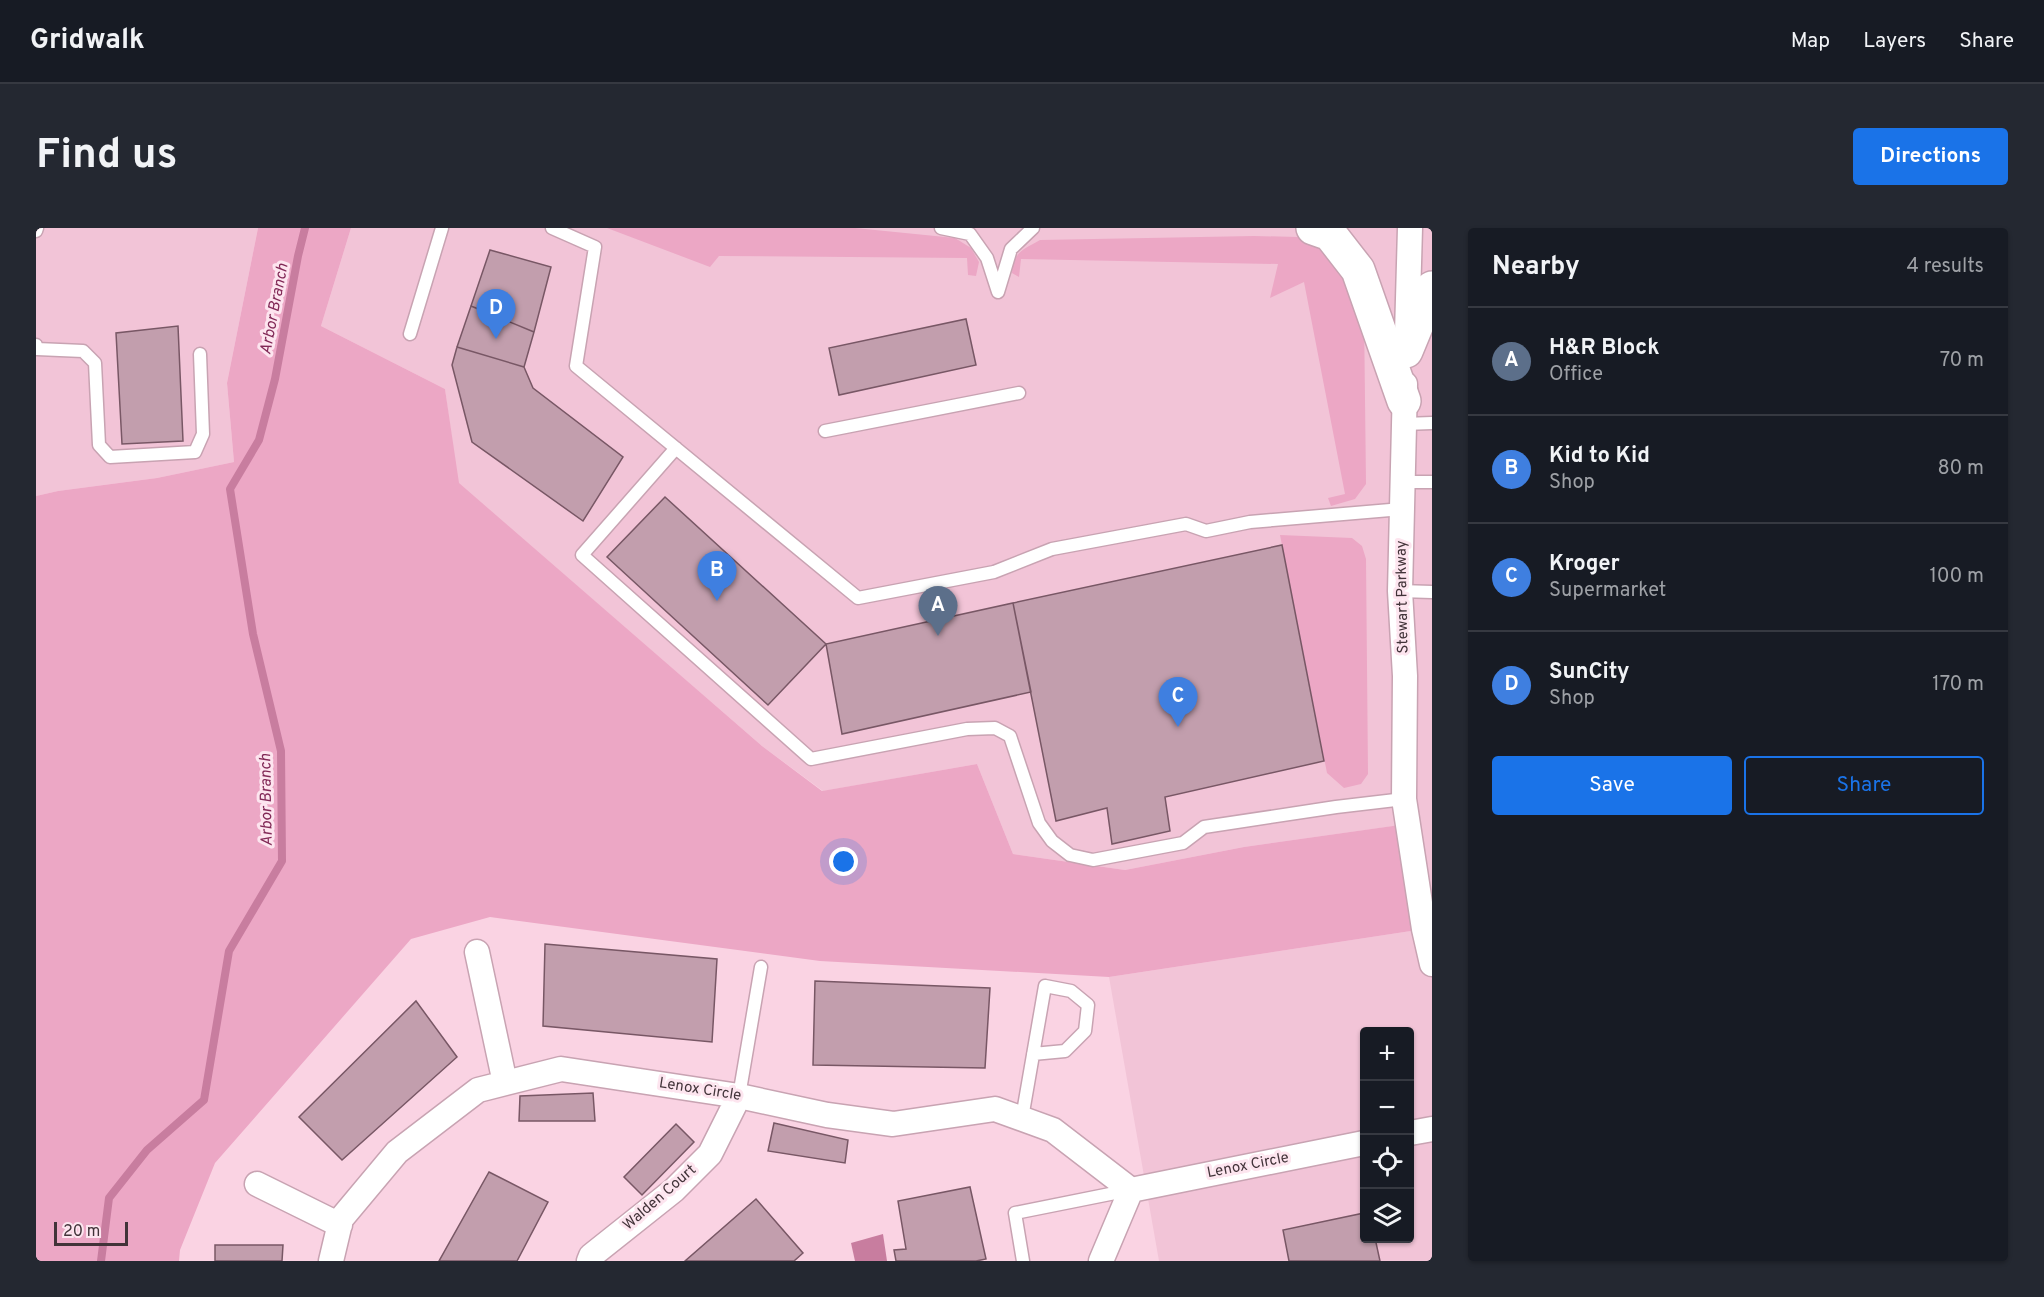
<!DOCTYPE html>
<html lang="en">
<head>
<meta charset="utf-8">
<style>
	body { margin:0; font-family:Overpass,sans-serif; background:#242831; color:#f1f3f6 }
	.controls { position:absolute; right:18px; bottom:18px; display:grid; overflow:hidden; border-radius:6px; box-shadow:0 2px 4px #0004 }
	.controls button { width:54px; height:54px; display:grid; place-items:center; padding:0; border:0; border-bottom:2px solid #363941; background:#171b24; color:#f1f3f6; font:30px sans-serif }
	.scale { position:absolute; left:18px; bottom:15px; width:74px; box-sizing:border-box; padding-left:6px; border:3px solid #423339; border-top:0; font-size:16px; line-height:21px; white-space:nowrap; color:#423339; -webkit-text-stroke:4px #fde5ef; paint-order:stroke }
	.you { position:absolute; left:808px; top:634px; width:21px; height:21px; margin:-15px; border:4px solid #fff; border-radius:50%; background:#1a73e8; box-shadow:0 0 0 9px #1a73e833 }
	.badge { display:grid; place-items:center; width:39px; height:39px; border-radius:50%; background:#1a73e8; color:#fff; font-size:20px; font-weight:700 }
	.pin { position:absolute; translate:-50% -50px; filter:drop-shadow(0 2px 3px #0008) }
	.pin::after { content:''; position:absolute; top:32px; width:21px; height:18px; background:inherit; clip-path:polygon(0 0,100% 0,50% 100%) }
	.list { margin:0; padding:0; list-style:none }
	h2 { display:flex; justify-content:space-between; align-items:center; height:78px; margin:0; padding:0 24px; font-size:26px }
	h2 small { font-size:20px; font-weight:400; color:#9ea1a6 }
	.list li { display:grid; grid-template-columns:39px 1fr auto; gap:18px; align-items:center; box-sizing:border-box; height:108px; padding:0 24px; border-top:2px solid #363941 }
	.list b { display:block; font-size:22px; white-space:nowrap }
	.list p { margin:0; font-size:20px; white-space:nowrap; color:#9ea1a6 }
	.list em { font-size:20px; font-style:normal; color:#9ea1a6 }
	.actions { display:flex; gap:12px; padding:18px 24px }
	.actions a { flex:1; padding:14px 0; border:2px solid #1a73e8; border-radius:6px; text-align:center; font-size:21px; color:#1a73e8 }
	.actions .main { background:#1a73e8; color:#fff }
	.icon { flex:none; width:33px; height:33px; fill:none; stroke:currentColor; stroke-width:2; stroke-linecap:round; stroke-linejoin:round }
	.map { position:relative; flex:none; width:1396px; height:1033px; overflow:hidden; border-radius:6px }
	header { display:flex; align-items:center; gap:36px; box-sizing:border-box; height:84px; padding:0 30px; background:#171b24; border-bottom:2px solid #363941 }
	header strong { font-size:28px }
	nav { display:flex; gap:33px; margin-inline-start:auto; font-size:21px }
	.intro { display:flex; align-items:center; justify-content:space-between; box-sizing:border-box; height:144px; padding:0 36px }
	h1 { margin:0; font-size:42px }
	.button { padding:15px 27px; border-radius:6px; background:#1a73e8; color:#fff; font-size:21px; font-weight:700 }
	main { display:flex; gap:36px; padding:0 36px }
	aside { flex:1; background:#171b24; border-radius:6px; box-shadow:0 2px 4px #0004 }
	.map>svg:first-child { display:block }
	.built { fill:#f2c4d7; fill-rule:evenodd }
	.green { fill:#eca7c5 }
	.water { fill:#c87d9f }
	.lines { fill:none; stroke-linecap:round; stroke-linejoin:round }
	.stream { stroke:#c87d9f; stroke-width:8 }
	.building { fill:#c29ead; stroke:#785765; stroke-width:1.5 }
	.service-casing { stroke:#c8a3b2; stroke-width:15 }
	.minor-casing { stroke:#c8a3b2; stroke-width:27 }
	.primary-casing { stroke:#c8a3b2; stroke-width:36 }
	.service { stroke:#fff; stroke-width:12 }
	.minor { stroke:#fff; stroke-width:24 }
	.primary { stroke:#fff; stroke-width:33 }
	.labels { text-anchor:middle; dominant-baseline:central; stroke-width:6; stroke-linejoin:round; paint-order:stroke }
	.street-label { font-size:15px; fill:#423339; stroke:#fde5ef }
	.water-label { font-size:16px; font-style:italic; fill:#822957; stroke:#fde5ef }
</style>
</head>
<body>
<header>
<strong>Gridwalk</strong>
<nav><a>Map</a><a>Layers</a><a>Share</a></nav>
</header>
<div class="intro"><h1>Find us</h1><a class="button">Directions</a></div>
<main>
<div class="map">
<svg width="1396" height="1033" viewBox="0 0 1396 1033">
	<rect width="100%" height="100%" fill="#fad3e3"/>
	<path class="built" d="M0 0H222L191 155 198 234 121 250 22 263 0 268Z
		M315 0H1396V1033H1123L1073 749 1388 701 1372 596 1208 619 1089 642 977 626 941 536 787 563 726 518 422 255 409 161 285 98ZM1328 804H1374V1010H1328Z"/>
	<path class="green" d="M222 0H315L285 98 409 161 423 255 726 518 786 563 941 536 977 626 1089 642 1208 619 1371 596 1388 701 1073 749 784 733 454 689 375 711 179 935 144 1022 143 1033H0V268L22 263 121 250 198 234 191 155Z
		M571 0H819L919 10 935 20 943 34 940 48 932 47 931 30 683 28 674 39Z
		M1218 8 1262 9 1291 24 1323 60 1328 86 1330 256 1319 271 1295 278 1292 270 1309 266 1268 54 1234 70 1242 36 985 31 983 49 976 45C978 23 987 22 1004 12Z
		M1244 307 1316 310 1326 318 1330 331 1332 546 1325 556 1308 560 1291 545Z"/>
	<path class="water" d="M847 1006 851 1033H819L815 1015Z"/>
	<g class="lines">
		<path class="stream" d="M65 1033 73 970 111 922 168 872 193 723 246 633 245 523 217 406 194 261 223 212 239 151 262 28 269 0"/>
	</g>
	<path class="building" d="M454 22 515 39 498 104 435 78Z
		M435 78 498 104 488 139 421 119Z
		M930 91 940 137 803 167 793 120Z
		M142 98 147 213 86 216 80 105Z
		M421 119 488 139 497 160 587 229 547 293 436 214 416 137Z
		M629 269 790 416 732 477 571 329Z
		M1246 317 1288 533 1129 569 1134 603 1076 616 1071 580 1020 593 977 375Z
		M977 375 995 464 806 506 790 416Z
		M509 716 681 731 676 814 507 798Z
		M779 753 954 760 949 840 777 837Z
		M380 773 421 829 306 932 263 889Z
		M557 865 559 893H483L484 868Z
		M738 895 812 912 809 935 732 923Z
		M640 896 658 914 606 967 588 949Z
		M453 944 512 974 481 1033H403Z
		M934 959 950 1031 940 1033H860L858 1022 870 1021 862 973Z
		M720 971 767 1025 758 1033H649Z
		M1328 985V1010H1339L1344 1033H1253L1247 1002Z
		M179 1017H247L246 1033H179Z"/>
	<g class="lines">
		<g class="service-casing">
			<path id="service" d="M516 0 559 19 540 138 822 370 958 344 1016 321 1150 296 1170 303 1214 294 1366 281
				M905 0 934 6 951 30 962 64 975 21 997 0
				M0 3 1 0
				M374 106 406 0
				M0 117 1 121 47 123 59 135 63 217 74 229 159 224 167 206 164 126
				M1368 196 1396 195
				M789 203 983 165
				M640 220 546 327 775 531 931 501 959 500 974 508 1003 595 1016 613 1034 627 1057 632 1147 615 1168 599 1300 579 1368 571
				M1365 254H1396
				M1364 363 1396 364
				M703 868 725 739
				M986 890C994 846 1001 802 1009 758L1035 763 1052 777 1049 803 1029 823 997 826
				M987 1033 979 985 1094 962"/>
		</g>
		<g class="minor-casing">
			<path id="minor" d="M1371 106 1374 0
				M1369 156 1364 363 1369 448 1368 571 1388 701 1396 736
				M441 724 469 855
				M1374 905 1396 901
				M221 956 304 997
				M295 1033 305 991 361 924 442 862 525 841 703 868 791 887 857 896 959 881 1017 902 1095 962 1328 915
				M553 1033 555 1028 638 962 674 926 703 868
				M1065 1033 1095 962"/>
		</g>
		<g class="primary-casing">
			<path id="primary" d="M1277 0 1294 6 1322 42 1368 173
				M1370 123 1396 60"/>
		</g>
		<use href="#service" class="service"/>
		<use href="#minor" class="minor"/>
		<use href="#primary" class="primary"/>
	</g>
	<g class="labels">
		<g class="street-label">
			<text transform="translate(1367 369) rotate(-91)">Stewart Parkway</text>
			<text transform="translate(664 862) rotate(9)">Lenox Circle</text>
			<text transform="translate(1212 938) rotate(-11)">Lenox Circle</text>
			<text transform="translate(624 970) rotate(-41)">Walden Court</text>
		</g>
		<g class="water-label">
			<text transform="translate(239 81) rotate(-79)">Arbor Branch</text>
			<text transform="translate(231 572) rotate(-91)">Arbor Branch</text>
		</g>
	</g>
</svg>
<div class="controls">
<button>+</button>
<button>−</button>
<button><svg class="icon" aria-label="locate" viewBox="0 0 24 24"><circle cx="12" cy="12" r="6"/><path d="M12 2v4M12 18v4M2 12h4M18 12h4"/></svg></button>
<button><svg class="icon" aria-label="layers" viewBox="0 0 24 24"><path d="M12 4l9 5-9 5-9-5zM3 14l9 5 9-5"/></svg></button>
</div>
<div class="scale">20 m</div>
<div class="you"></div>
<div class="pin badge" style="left:902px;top:408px;background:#5c6f8a">A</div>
<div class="pin badge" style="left:681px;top:373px;background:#3f7fe0">B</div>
<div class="pin badge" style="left:1142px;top:499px;background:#3f7fe0">C</div>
<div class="pin badge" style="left:460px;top:111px;background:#3f7fe0">D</div>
</div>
<aside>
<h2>Nearby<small>4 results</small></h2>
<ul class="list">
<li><span class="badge" style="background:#5c6f8a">A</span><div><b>H&amp;R Block</b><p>Office</p></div><em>70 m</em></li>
<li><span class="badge" style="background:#3f7fe0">B</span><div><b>Kid to Kid</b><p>Shop</p></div><em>80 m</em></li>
<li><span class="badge" style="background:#3f7fe0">C</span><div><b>Kroger</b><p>Supermarket</p></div><em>100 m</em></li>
<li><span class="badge" style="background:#3f7fe0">D</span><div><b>SunCity</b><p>Shop</p></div><em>170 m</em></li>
</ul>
<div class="actions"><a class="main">Save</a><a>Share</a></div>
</aside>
</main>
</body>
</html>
